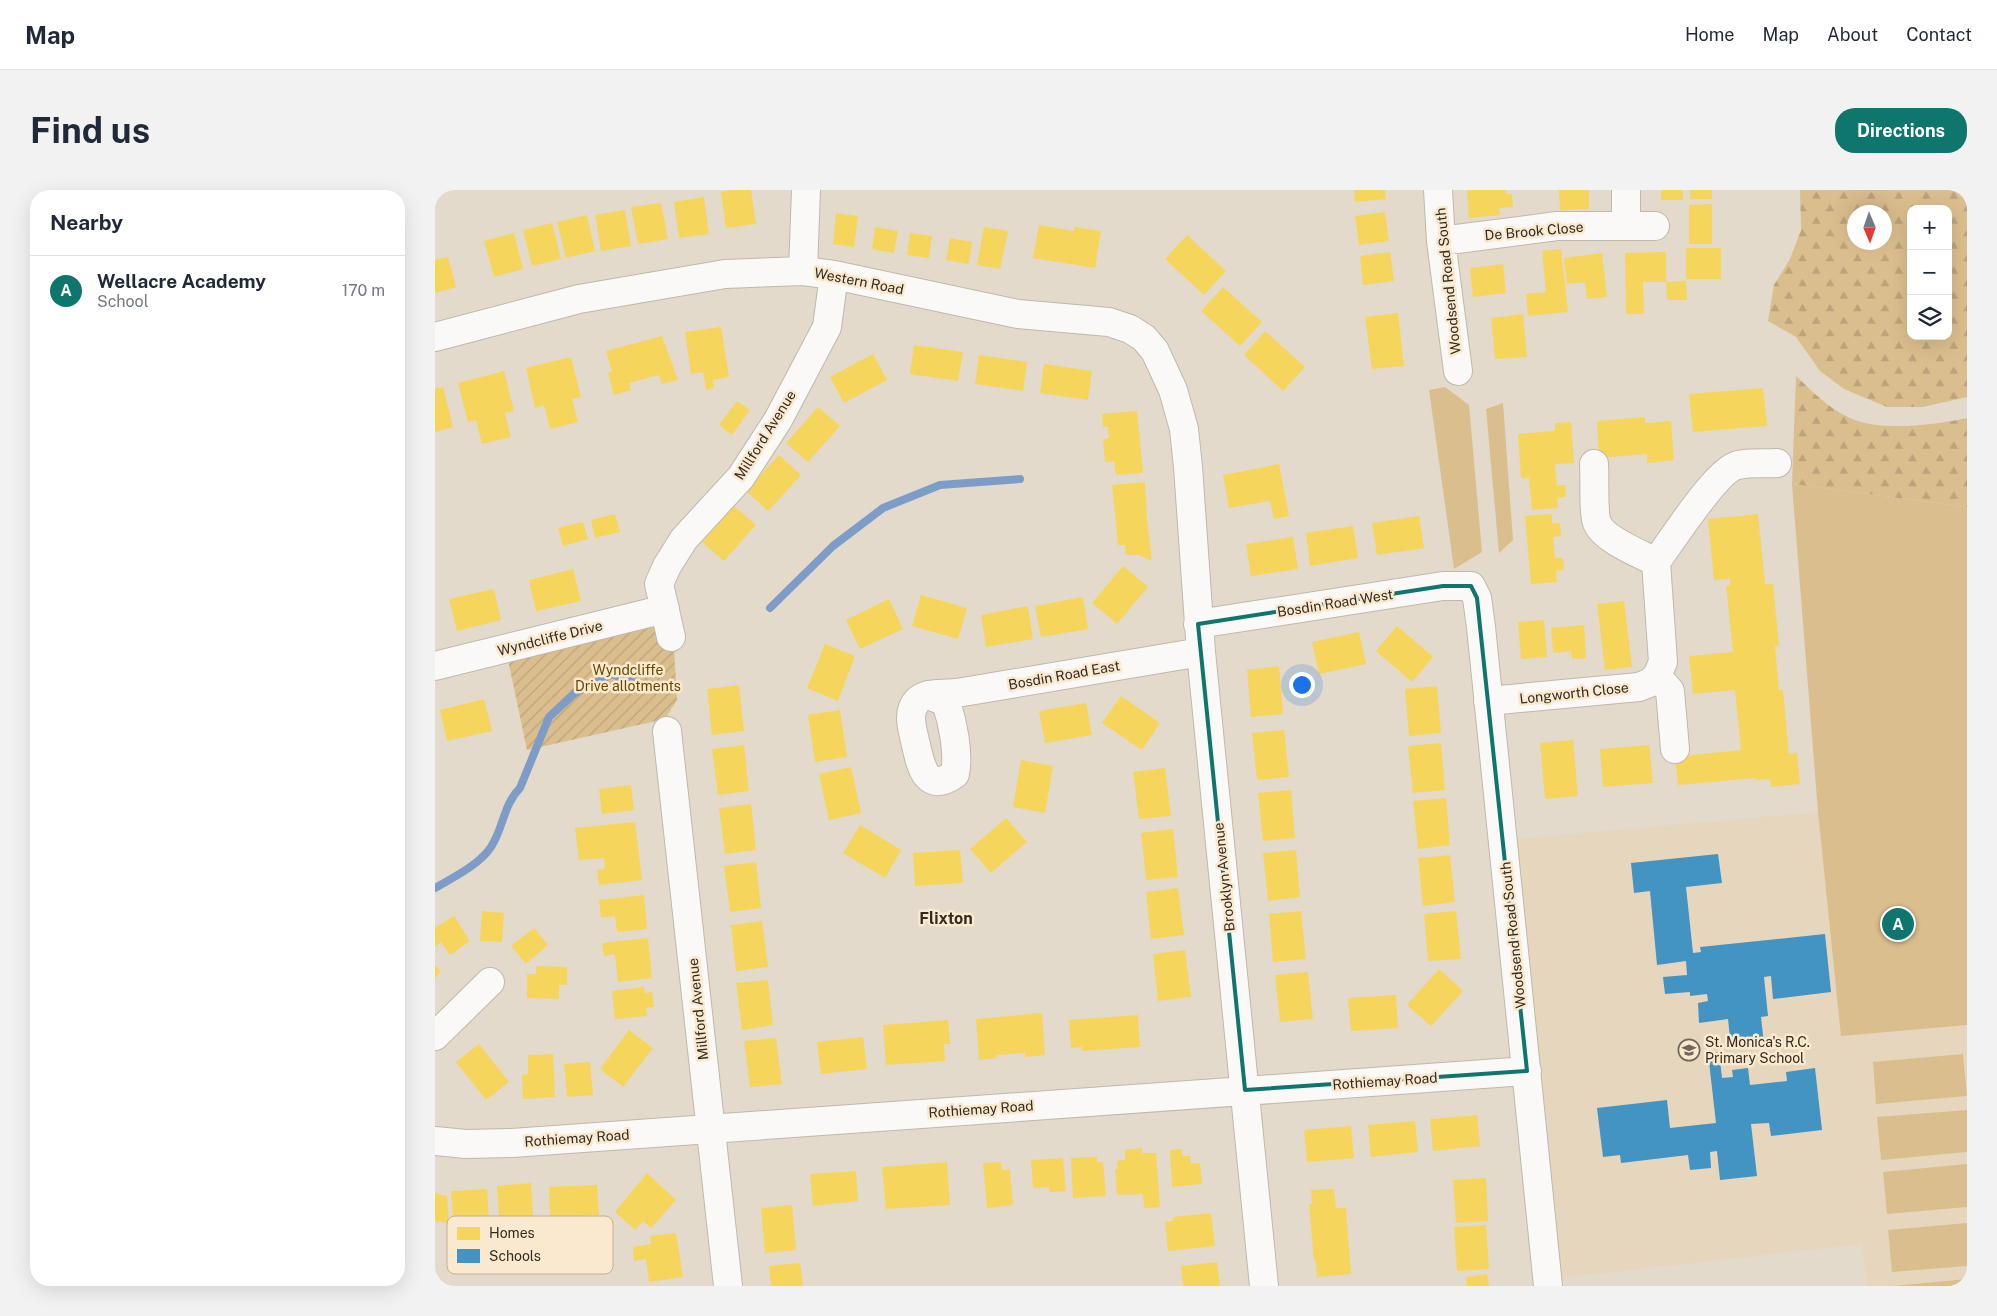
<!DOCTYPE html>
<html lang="en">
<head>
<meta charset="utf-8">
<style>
	body { margin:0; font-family:"Public Sans",sans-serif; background:#f2f2f3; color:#1f2937 }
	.controls { position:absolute; right:15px; top:15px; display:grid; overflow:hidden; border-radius:10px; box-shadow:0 5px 20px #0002 }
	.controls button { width:45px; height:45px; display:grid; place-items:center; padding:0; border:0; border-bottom:1px solid #e0e1e3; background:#fff; color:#1f2937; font:25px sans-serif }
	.compass { position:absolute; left:1412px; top:15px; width:45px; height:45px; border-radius:50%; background:#fff; box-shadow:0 5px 20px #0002; rotate:178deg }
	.you { position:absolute; left:866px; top:494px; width:18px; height:18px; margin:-12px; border:4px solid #fff; border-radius:50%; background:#1a73e8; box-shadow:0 0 0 8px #1a73e833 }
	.badge { display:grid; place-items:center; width:32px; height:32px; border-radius:50%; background:#0f766e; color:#fff; font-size:16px; font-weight:700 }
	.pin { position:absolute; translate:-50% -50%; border:2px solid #fff; box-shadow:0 1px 5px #0006 }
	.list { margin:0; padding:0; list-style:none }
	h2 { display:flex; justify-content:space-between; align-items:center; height:65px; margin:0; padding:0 20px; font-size:21px }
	h2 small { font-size:16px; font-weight:400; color:#747a83 }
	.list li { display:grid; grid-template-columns:32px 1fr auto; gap:15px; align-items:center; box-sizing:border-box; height:70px; padding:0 20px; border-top:1px solid #e0e1e3 }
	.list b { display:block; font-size:19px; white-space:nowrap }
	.list p { margin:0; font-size:16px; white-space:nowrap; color:#747a83 }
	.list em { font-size:16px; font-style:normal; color:#747a83 }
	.icon { flex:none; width:28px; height:28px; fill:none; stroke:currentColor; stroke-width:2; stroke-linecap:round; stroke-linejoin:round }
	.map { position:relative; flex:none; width:1532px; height:1096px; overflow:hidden; border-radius:20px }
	header { display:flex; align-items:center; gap:30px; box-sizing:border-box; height:70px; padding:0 25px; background:#fff; border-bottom:1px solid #e0e1e3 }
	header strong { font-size:24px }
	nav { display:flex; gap:28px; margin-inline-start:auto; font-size:18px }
	.intro { display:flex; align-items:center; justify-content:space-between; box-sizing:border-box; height:120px; padding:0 30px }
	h1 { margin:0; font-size:35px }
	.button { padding:12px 22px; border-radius:20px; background:#0f766e; color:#fff; font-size:18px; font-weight:700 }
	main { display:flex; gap:30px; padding:0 30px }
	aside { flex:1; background:#fff; border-radius:20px; box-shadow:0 5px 20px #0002 }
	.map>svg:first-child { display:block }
	.built { fill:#e6d6bd }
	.green { fill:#dbbe8e }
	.forest { fill:url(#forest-firs); fill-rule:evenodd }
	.garden { fill:url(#garden-furrows) }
	.homes { fill:#f6d55c }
	.schools { fill:#4393c3 }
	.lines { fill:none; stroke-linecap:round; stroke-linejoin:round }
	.stream { stroke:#7e9cc8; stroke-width:8 }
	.minor-casing { stroke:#bfb8ac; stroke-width:30 }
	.minor { stroke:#fbf9f7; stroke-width:28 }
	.marked { fill:none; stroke:#0f766e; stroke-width:4; stroke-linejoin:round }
	.labels { text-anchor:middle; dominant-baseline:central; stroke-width:5; stroke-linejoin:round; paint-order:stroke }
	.street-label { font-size:14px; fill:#322b21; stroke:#fae9ce }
	.park-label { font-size:14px; fill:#684800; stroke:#fae9ce }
	.poi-label { font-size:14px; fill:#322b21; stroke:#fae9ce; text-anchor:start }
	.quarter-label { font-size:16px; font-weight:bold; fill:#322b21; stroke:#fae9ce }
	.key { fill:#fae9ce; stroke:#beb09a; stroke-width:1 }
	.key-label { font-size:14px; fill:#322b21 }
</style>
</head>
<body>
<header>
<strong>Map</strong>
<nav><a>Home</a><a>Map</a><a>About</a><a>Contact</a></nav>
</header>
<div class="intro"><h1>Find us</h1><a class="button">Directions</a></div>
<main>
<aside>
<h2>Nearby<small></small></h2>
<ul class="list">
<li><span class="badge">A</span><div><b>Wellacre Academy</b><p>School</p></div><em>170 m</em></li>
</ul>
</aside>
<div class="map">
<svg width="1532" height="1096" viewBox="0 0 1532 1096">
	<defs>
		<pattern id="forest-firs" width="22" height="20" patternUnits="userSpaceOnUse" patternTransform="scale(1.25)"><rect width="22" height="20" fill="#dbbe8e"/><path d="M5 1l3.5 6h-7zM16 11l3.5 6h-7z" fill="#bca37a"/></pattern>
		<pattern id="garden-furrows" width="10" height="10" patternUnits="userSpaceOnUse" patternTransform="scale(1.25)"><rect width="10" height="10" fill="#dbbe8e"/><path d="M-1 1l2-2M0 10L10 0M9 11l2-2" fill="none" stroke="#bca37a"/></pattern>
	</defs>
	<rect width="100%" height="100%" fill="#e3dacb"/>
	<path class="built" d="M1357 294 1532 317V1096H1432L1427 1054 1126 1088 1079 649 1383 622Z"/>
	<path class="green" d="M1010 197 1034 215 1047 362 1019 379 994 200Z
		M1068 213 1078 350 1064 363 1051 219Z
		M1357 294 1532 317V835L1406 846 1383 622Z
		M1528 864 1532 906 1441 914 1438 872Z
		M1532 920V962L1446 970 1442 927Z
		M1532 974V1017L1452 1024 1448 982Z
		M1532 1033V1076L1457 1082 1453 1040Z
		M1532 1089V1096H1458Z"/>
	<path class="forest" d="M1365 0H1532V207L1488 217H1452L1409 199 1385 181 1361 147 1333 131 1339 95 1355 69 1366 40ZM1476 19H1513V146H1476ZM1420 22H1450V52H1420Z
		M1361 186C1378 202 1393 218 1415 228 1444 242 1501 235 1532 228V317L1357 294Z"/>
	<path class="garden" d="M222 432 239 457 242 510 230 529 92 560 73 470Z"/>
	<path class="homes" d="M297 0H316L321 34 291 38 286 2Z
		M919 0H950L951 9 920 12Z
		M1032 0H1072V4H1077L1078 17 1064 18 1065 25 1034 28Z
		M1124 0H1154V19L1125 20Z
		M1226 0H1248V10H1226Z
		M1255 0H1277V9H1255Z
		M269 7 274 44 244 48 239 12Z
		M226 13 233 49 203 54 196 17Z
		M1277 14V54H1254V15Z
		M190 20 196 56 166 61 160 25Z
		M950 22 954 51 924 55 920 26Z
		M401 23 423 26 419 57 398 54Z
		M152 25 160 61 131 68 122 32Z
		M117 33 126 69 97 76 88 40Z
		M604 35 639 41V37L666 41 660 78 598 68Z
		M440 37 463 41 459 63 437 59Z
		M549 37 573 41 565 79 542 75Z
		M79 43 88 79 59 87 49 51Z
		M475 43 497 46 494 68 472 65Z
		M752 45 791 81 769 105 730 69Z
		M515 48 537 52 534 74 511 70Z
		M1251 58H1286V89H1251Z
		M1126 59 1133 122 1093 126 1091 104 1111 102 1107 61Z
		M955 62 959 91 928 95 925 66Z
		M1231 62V92H1208L1209 124H1191L1190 63Z
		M1167 63 1172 107 1152 109 1150 92 1132 94 1129 68Z
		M13 67 21 97 0 103V70Z
		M1068 74 1071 103 1038 107 1035 78Z
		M1251 91 1252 110H1232L1231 92Z
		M788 97 827 132 805 156 766 121Z
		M963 123 969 176 937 179 930 127Z
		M1088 124 1092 167 1060 169 1056 128Z
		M286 137 294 187 278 190 279 198 271 200 268 182 256 184 250 142Z
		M830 141 870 177 848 201 809 165Z
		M227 146 243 190 227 194 224 185 194 193 196 200 179 205 173 183 177 181 171 161Z
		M479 155 528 162 523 191 475 184Z
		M438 164 452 190 409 213 395 187Z
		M544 165 592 172 588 201 540 194Z
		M136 167 146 207 137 209 143 232 115 239 109 215 100 218 91 178Z
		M609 174 657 181 653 210 605 203Z
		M69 181 79 221 70 223 76 247 47 254 41 230 33 232 23 193Z
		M8 197 18 237 0 242V199Z
		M1328 198 1332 236 1258 242 1254 204Z
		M302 211 315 220 297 245 284 235Z
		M383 217 405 236 373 272 351 253Z
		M702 221 708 283 681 285 679 271 670 272 668 249 674 248 673 237H668L667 224Z
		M1210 227V233L1236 231 1239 270 1212 273V264L1164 268 1162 231Z
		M1136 232 1139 273 1120 274 1122 295H1130L1131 307 1122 308 1123 318 1097 320 1094 288H1086L1083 244 1120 241V233Z
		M344 265 366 285 333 321 311 301Z
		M844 274 854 326 839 329 835 311 794 318 788 285Z
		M710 292 712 329 717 371 704 365H691L690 355H683L677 295Z
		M299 316 321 335 289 371 267 352Z
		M180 324 185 342 160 348 156 330Z
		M1117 324V333H1125L1126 346 1118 347 1120 368H1128L1129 380 1121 381 1122 392 1096 394 1090 326Z
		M1323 324 1330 394H1338L1344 456H1340L1344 500H1348L1354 564 1362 563 1365 594 1336 597 1335 589 1321 590V588L1243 595 1240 567 1306 560 1300 500 1258 504 1254 466 1298 462 1291 396 1295 395V389L1279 390 1273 329Z
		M984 326 989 358 942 365 937 333Z
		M148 332 153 349 128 356 123 338Z
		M918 336 923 368 875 376 871 343Z
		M858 347 863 379 816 386 811 354Z
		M688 376 713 397 682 434 657 413Z
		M138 379 146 411 101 421 94 390Z
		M59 399 66 430 22 441 14 409Z
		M486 405 532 418 523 449 477 436Z
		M648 407 653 439 606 447 600 416Z
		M454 409 468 439 425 459 411 430Z
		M1189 411 1197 477 1170 480 1162 414Z
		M593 416 598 449 551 457 546 425Z
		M1109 430 1112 467 1086 469 1083 432Z
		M1149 435 1151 468 1137 469 1136 461 1118 463 1116 438Z
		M962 436 998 467 977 492 941 461Z
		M924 442 931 474 884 484 877 452Z
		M390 454 420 466 403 511 372 498Z
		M844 476 848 524 816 527 812 480Z
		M304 495 309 541 277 545 272 499Z
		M1002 496 1006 543 974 546 970 499Z
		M686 506 725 533 707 560 667 533Z
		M49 509 57 541 12 551 5 520Z
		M651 513 657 545 610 553 604 521Z
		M405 520 412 567 380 572 373 525Z
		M849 540 854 587 822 590 817 543Z
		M1138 550 1143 606 1110 609 1105 553Z
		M1006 553 1010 600 978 603 973 556Z
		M309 555 314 601 283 605 277 559Z
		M1214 555 1218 593 1168 597 1165 559Z
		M586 570 618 576 610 623 578 617Z
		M416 577 426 623 394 630 384 584Z
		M730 578 736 626 704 629 698 582Z
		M196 595 199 620 167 624 164 599Z
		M856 600 860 648 828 651 823 603Z
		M1011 608 1015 655 983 659 978 611Z
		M316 614 321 660 290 664 284 618Z
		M571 628 592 652 556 683 535 659Z
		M200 632 207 690 164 695 162 680 170 679 169 668 144 670 140 638Z
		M425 635 466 660 450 688 408 663Z
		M738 639 743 687 711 690 706 643Z
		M525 660 528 693 480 696 478 663Z
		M861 660 865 707 833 711 828 663Z
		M1015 665 1020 712 988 716 983 668Z
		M321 672 326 718 295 722 289 676Z
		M743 698 749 745 716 749 711 702Z
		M209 705 212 739 182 742 180 726 166 728 164 710Z
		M47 721 69 723 67 752 45 751Z
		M866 721 871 769 838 772 834 724Z
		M1021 721 1026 769 993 771 989 724Z
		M19 726 35 751 15 765 6 752 0 757V735L1 737Z
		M327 731 333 777 301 781 296 735Z
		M99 738 113 755 91 774 76 756Z
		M213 748 217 788 183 792 180 764 169 766 167 753Z
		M750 760 756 807 723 811 718 764Z
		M0 776 6 781 0 788Z
		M101 776 132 777V795H124V809L92 808V784H101Z
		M1004 779 1028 801 996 836 972 815Z
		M873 782 878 829 845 832 840 785Z
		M333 790 338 835 307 840 301 793Z
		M209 797 210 803 217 802 219 817 211 818 212 826 180 829 177 801Z
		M961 805 963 838 916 841 913 808Z
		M607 823 610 865 590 867V863L561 865 562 868 544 870 541 829Z
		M703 825 705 857 647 861V857L636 858 634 830Z
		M513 830 515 854H509L510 871 451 875 448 835Z
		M194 840 218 858 188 897 165 879Z
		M428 847 432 879 386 884 382 852Z
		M341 848 347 894 315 897 309 851Z
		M44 854 74 892 51 910 21 872Z
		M118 864 120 907 88 909 87 885 93 884V865Z
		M155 872 158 905 132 907 129 874Z
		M1042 925 1045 956 998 961 995 929Z
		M980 931 983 962 936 967 933 935Z
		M916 936 919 968 872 972 869 940Z
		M707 958V963H721L725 1017 709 1018 708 1004 682 1005 680 979H683L682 971 690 970V960Z
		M747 959V966H755L756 974 765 973 767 994 737 997 735 960Z
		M662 967V972H668L671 1006 638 1008 636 968Z
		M628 968 631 1001 615 1002 614 997 598 998 596 970Z
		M512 972 515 1015 451 1019 447 977Z
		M566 972 567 980 575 979 578 1015 552 1018 548 973Z
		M421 981 423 1011 378 1016 375 984Z
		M212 983 241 1010 216 1038 208 1031 200 1040 180 1022Z
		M1051 988 1053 1031 1021 1033 1018 990Z
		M96 993 100 1054 82 1056 81 1052 66 1053 62 996Z
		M162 995 164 1025 115 1027 114 997Z
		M52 999 55 1043 19 1046 16 1001Z
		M899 999 901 1018H911L916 1084 882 1087 881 1070 879 1071 874 1014H877L876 1000Z
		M0 1003 12 1006 14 1033 0 1031Z
		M357 1015 361 1060 330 1063 326 1018Z
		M776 1023 780 1056 733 1061 730 1032 738 1031V1027Z
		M1051 1035 1054 1079 1022 1081 1019 1037Z
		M241 1043 248 1087 214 1092 211 1069 199 1071 198 1057 216 1054 215 1046Z
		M782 1072 785 1096H748L746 1076Z
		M365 1073 368 1096H336L334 1076Z
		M1052 1084 1054 1096H1032L1031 1087Z"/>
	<path class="schools" d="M1283 664 1287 693 1251 697 1258 763 1266 762 1265 757 1390 744 1396 802 1338 809 1336 786 1329 787 1333 826 1326 827 1329 854 1296 858 1293 829 1264 833 1263 813 1273 811 1272 804 1255 806V802L1230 804 1228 787 1252 785 1251 771 1222 775 1215 701 1199 703 1196 673Z
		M1284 862 1287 888 1298 887 1297 880 1313 878 1315 895 1352 891 1351 882 1380 878 1387 940 1336 946 1334 933 1316 934 1322 986 1285 990 1282 961 1275 962 1276 978 1255 980 1253 965 1186 973 1185 965 1168 967 1162 918 1232 910 1235 938 1281 933 1273 863Z"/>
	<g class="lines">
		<path class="stream" d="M335 418 398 356 448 318 505 295 585 289
			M0 698C19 687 44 675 56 657 69 637 68 615 85 598L114 527 140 503 177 484 204 495"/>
		<g class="minor-casing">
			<path id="minor" d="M1003 0 1006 51 1023 181
				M1191 2V35
				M1006 51 1122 36H1220
				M368 81 371 0
				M0 147 144 109 290 84 368 81 399 85 583 124 674 132 695 139 709 148 720 161 738 200 749 239 753 277 766 462 829 1096
				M1159 274C1160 287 1158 323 1162 333 1169 350 1206 364 1221 372
				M763 434 1008 396H1036L1042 408 1046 437 1113 1096
				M236 447 224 394 232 376 249 349 306 287 343 230 392 137 399 85
				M0 476 230 419
				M493 505 511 512C518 533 524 563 520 584 492 604 486 578 481 555 478 541 471 523 482 511 490 502 510 504 522 503L766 462
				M1053 511 1204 497 1214 493 1222 486
				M232 541 293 1096
				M1240 559 1235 501 1222 486 1228 472 1221 372C1236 352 1282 279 1303 275 1316 272 1330 274 1342 273
				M0 846 55 792
				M0 951 31 954 77 953 1092 881"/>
		</g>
		<use href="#minor" class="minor"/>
	</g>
	<path class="marked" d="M1008 396H1036L1042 408 1092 881 810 900 763 434Z"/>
	<defs>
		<g id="school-ring" transform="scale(1.125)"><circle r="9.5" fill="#fae9ce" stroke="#70685c" stroke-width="1.5"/><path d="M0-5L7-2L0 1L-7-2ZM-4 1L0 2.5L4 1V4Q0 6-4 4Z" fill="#70685c"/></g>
	</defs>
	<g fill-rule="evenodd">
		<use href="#school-ring" x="1254" y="860"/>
	</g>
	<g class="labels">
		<g class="street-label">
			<text transform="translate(1099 41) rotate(-5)">De Brook Close</text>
			<text transform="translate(424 91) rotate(11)">Western Road</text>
			<text transform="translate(1013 91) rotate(-96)">Woodsend Road South</text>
			<text transform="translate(330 245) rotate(-58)">Millford Avenue</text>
			<text transform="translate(900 413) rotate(-9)">Bosdin Road West</text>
			<text transform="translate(115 448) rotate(-14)">Wyndcliffe Drive</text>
			<text transform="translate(629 485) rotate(-10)">Bosdin Road East</text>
			<text transform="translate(1139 503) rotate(-6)">Longworth Close</text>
			<text transform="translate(789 687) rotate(-96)">Brooklyn Avenue</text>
			<text transform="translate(1078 745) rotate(-96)">Woodsend Road South</text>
			<text transform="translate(263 819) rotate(-96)">Millford Avenue</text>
			<text transform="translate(950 891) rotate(-4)">Rothiemay Road</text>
			<text transform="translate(546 919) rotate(-4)">Rothiemay Road</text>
			<text transform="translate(142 948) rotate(-4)">Rothiemay Road</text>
		</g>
		<g class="park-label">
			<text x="193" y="480">Wyndcliffe<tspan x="193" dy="16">Drive allotments</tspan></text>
		</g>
		<g class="poi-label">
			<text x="1270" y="852">St. Monica's R.C.<tspan x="1270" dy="16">Primary School</tspan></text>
		</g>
		<g class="quarter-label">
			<text x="511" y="728">Flixton</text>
		</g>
	</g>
	<rect x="12" y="1026" width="166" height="58" rx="8" class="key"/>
	<rect x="22" y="1037" width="23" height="13" fill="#f6d55c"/>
	<rect x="22" y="1059" width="23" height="14" fill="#4393c3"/>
	<g class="key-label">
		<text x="54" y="1048">Homes</text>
		<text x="54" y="1071">Schools</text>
	</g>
</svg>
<div class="controls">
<button>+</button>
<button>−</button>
<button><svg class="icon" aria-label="layers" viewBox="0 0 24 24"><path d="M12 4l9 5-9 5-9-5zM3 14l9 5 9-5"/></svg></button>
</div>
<svg class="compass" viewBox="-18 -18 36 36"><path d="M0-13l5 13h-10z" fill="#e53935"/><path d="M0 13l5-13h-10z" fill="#747a83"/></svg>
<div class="you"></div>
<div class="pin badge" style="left:1463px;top:734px">A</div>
</div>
</main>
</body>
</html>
